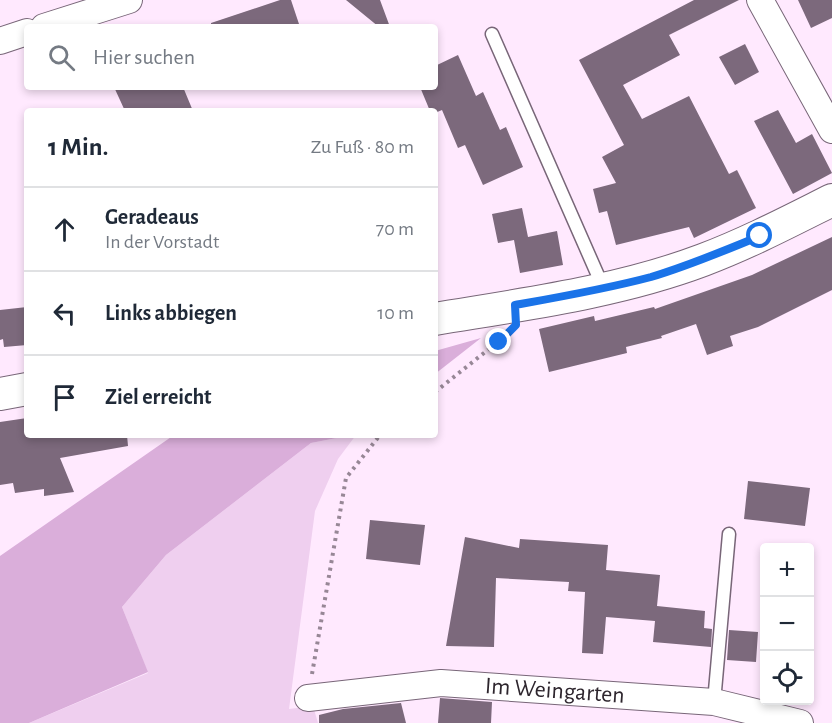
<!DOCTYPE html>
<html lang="de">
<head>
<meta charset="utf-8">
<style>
	body { margin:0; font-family:"Alegreya Sans",sans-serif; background:#f6f6f7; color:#1f2937 }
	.controls { position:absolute; right:18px; bottom:18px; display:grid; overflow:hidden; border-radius:6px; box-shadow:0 3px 9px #0003 }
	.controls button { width:54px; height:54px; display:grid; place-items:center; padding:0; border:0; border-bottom:2px solid #e0e1e3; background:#fff; color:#1f2937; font:30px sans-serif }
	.stop { position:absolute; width:18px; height:18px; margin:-14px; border:4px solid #1a73e8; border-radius:50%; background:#fff }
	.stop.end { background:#1a73e8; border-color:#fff; box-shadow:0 2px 6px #0008 }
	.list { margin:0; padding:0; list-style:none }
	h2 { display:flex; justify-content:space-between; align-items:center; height:78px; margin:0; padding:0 24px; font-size:26px }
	h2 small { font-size:20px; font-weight:400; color:#747a83 }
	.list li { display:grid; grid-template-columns:39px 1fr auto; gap:18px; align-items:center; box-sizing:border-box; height:84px; padding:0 24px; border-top:2px solid #e0e1e3 }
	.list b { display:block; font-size:22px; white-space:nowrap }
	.list p { margin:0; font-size:20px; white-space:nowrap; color:#747a83 }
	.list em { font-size:20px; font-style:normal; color:#747a83 }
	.icon { flex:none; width:33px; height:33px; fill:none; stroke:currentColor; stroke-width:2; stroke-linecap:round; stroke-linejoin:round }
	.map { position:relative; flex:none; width:832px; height:723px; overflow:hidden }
	.search { position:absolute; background:#fff; box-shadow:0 3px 9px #0003; left:24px; top:24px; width:414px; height:66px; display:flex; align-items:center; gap:15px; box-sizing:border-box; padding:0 21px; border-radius:6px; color:#747a83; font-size:22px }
	.panel { position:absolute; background:#fff; box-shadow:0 3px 9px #0003; left:24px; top:108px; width:414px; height:330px; border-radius:6px }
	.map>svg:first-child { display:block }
	.green { fill:#efcfef }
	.forest { fill:#daaeda }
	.building { fill:#7c697c }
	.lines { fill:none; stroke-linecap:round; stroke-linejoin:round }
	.service-casing { stroke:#786678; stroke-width:15 }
	.minor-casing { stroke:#786678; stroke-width:28 }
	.tertiary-casing { stroke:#786678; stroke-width:34 }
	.path { stroke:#978796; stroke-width:4; stroke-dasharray:3 4.5; stroke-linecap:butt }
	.service { stroke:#fff; stroke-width:12 }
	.minor { stroke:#fff; stroke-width:26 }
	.tertiary { stroke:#fff; stroke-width:32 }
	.route { stroke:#1a73e8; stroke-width:8 }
	.labels { text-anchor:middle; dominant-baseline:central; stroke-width:6; stroke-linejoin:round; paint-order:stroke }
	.street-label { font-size:24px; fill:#2d252d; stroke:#ffe9fe }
</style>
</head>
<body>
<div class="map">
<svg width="832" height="723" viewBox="0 0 832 723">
	<rect width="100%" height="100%" fill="#ffe9fe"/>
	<path class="green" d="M352 435H356L338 459 315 511 289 709 313 706 318 723H29L148 673 122 607 166 555 311 443Z"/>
	<path class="forest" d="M481 338 435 374V351Z
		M174 435H352L311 443 166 555 122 607 148 672 29 723H0V556Z"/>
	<path class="building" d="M280 0H291L300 27H211V23Z
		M346 0H380L390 27H379Z
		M694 0H739L669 35 680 55 623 85 642 119 689 96 729 174 737 170 756 208 694 238 689 227 616 245 607 211 599 213 593 189 616 183 602 157 624 145 579 60Z
		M798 0H832V18L811 28Z
		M745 44 759 72 735 85 719 57Z
		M458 55 476 96 483 92 500 130 506 127 523 167 483 185 465 145 458 148 442 110 435 113V111H430L420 87H435V66Z
		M114 87H183L193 111H125Z
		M778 110 796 143 812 134 832 173 793 194 754 121Z
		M522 208 528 237 557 231 563 265 520 273 514 240 498 243 492 214Z
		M832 237V290L758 327 730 336 733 346 707 355 696 324 661 336 662 338 626 347 627 353 549 372 539 329 594 316 595 321 654 307 655 309 752 275Z
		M27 307V345L4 347 3 339 0 340V310Z
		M27 418V435H127L128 446 60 458 74 492 44 496V489L15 493 13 483 0 485V422Z
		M748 481 810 488 805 526 744 519Z
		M370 520 425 525 420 565 366 559Z
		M465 537 519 548 520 539 608 545 606 570 660 575 657 606 705 611 704 628 712 629 711 647 653 642 655 621 606 617 603 654 582 653 585 592 568 591 569 582 496 578 494 647 446 646Z
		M729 630 758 632 756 662 727 660Z
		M440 698 492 702 491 723H438Z
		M401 703 406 723H319V715L343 709Z"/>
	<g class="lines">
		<g class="service-casing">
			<path id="service" d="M492 34 603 287
				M714 702 729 534"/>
		</g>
		<g class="minor-casing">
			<g id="minor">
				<path d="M760 0 832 130"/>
				<path d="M44 27 129 0"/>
				<path d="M0 41 27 32"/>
				<path id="s1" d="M308 698 441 683 714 702 800 723"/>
			</g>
		</g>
		<g class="tertiary-casing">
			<path id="tertiary" d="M435 319C525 304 618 292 703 260 748 243 790 221 832 200
				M0 394 27 389"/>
		</g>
		<path class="path" d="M435 392 504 337
			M312 674 346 478 380 435"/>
		<use href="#service" class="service"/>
		<use href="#minor" class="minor"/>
		<use href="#tertiary" class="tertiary"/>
	</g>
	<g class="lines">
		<path class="route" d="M499 342 516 325 515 305C560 297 606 289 651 277 688 266 724 251 760 236"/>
	</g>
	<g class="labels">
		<g class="street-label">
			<text stroke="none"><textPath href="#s1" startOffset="248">Im Weingarten</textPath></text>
		</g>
	</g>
</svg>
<div class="controls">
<button>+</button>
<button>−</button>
<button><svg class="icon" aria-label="locate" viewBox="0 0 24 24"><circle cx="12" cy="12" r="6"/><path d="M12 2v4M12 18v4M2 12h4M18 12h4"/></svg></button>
</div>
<div class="stop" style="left:760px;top:236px"></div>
<div class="stop end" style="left:499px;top:342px"></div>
<div class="search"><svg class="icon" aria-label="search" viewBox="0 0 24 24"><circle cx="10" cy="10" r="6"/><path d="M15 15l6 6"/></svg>Hier suchen</div>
<section class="panel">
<h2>1 Min.<small>Zu Fuß · 80 m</small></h2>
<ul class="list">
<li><svg class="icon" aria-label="ahead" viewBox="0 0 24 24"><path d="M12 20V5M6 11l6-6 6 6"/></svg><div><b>Geradeaus</b><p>In der Vorstadt</p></div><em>70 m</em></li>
<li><svg class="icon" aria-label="left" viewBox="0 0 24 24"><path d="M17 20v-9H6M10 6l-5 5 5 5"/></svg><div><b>Links abbiegen</b></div><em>10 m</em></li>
<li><svg class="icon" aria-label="arrive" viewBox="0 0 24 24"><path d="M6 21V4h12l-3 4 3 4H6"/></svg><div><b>Ziel erreicht</b></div></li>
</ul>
</section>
</div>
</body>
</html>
